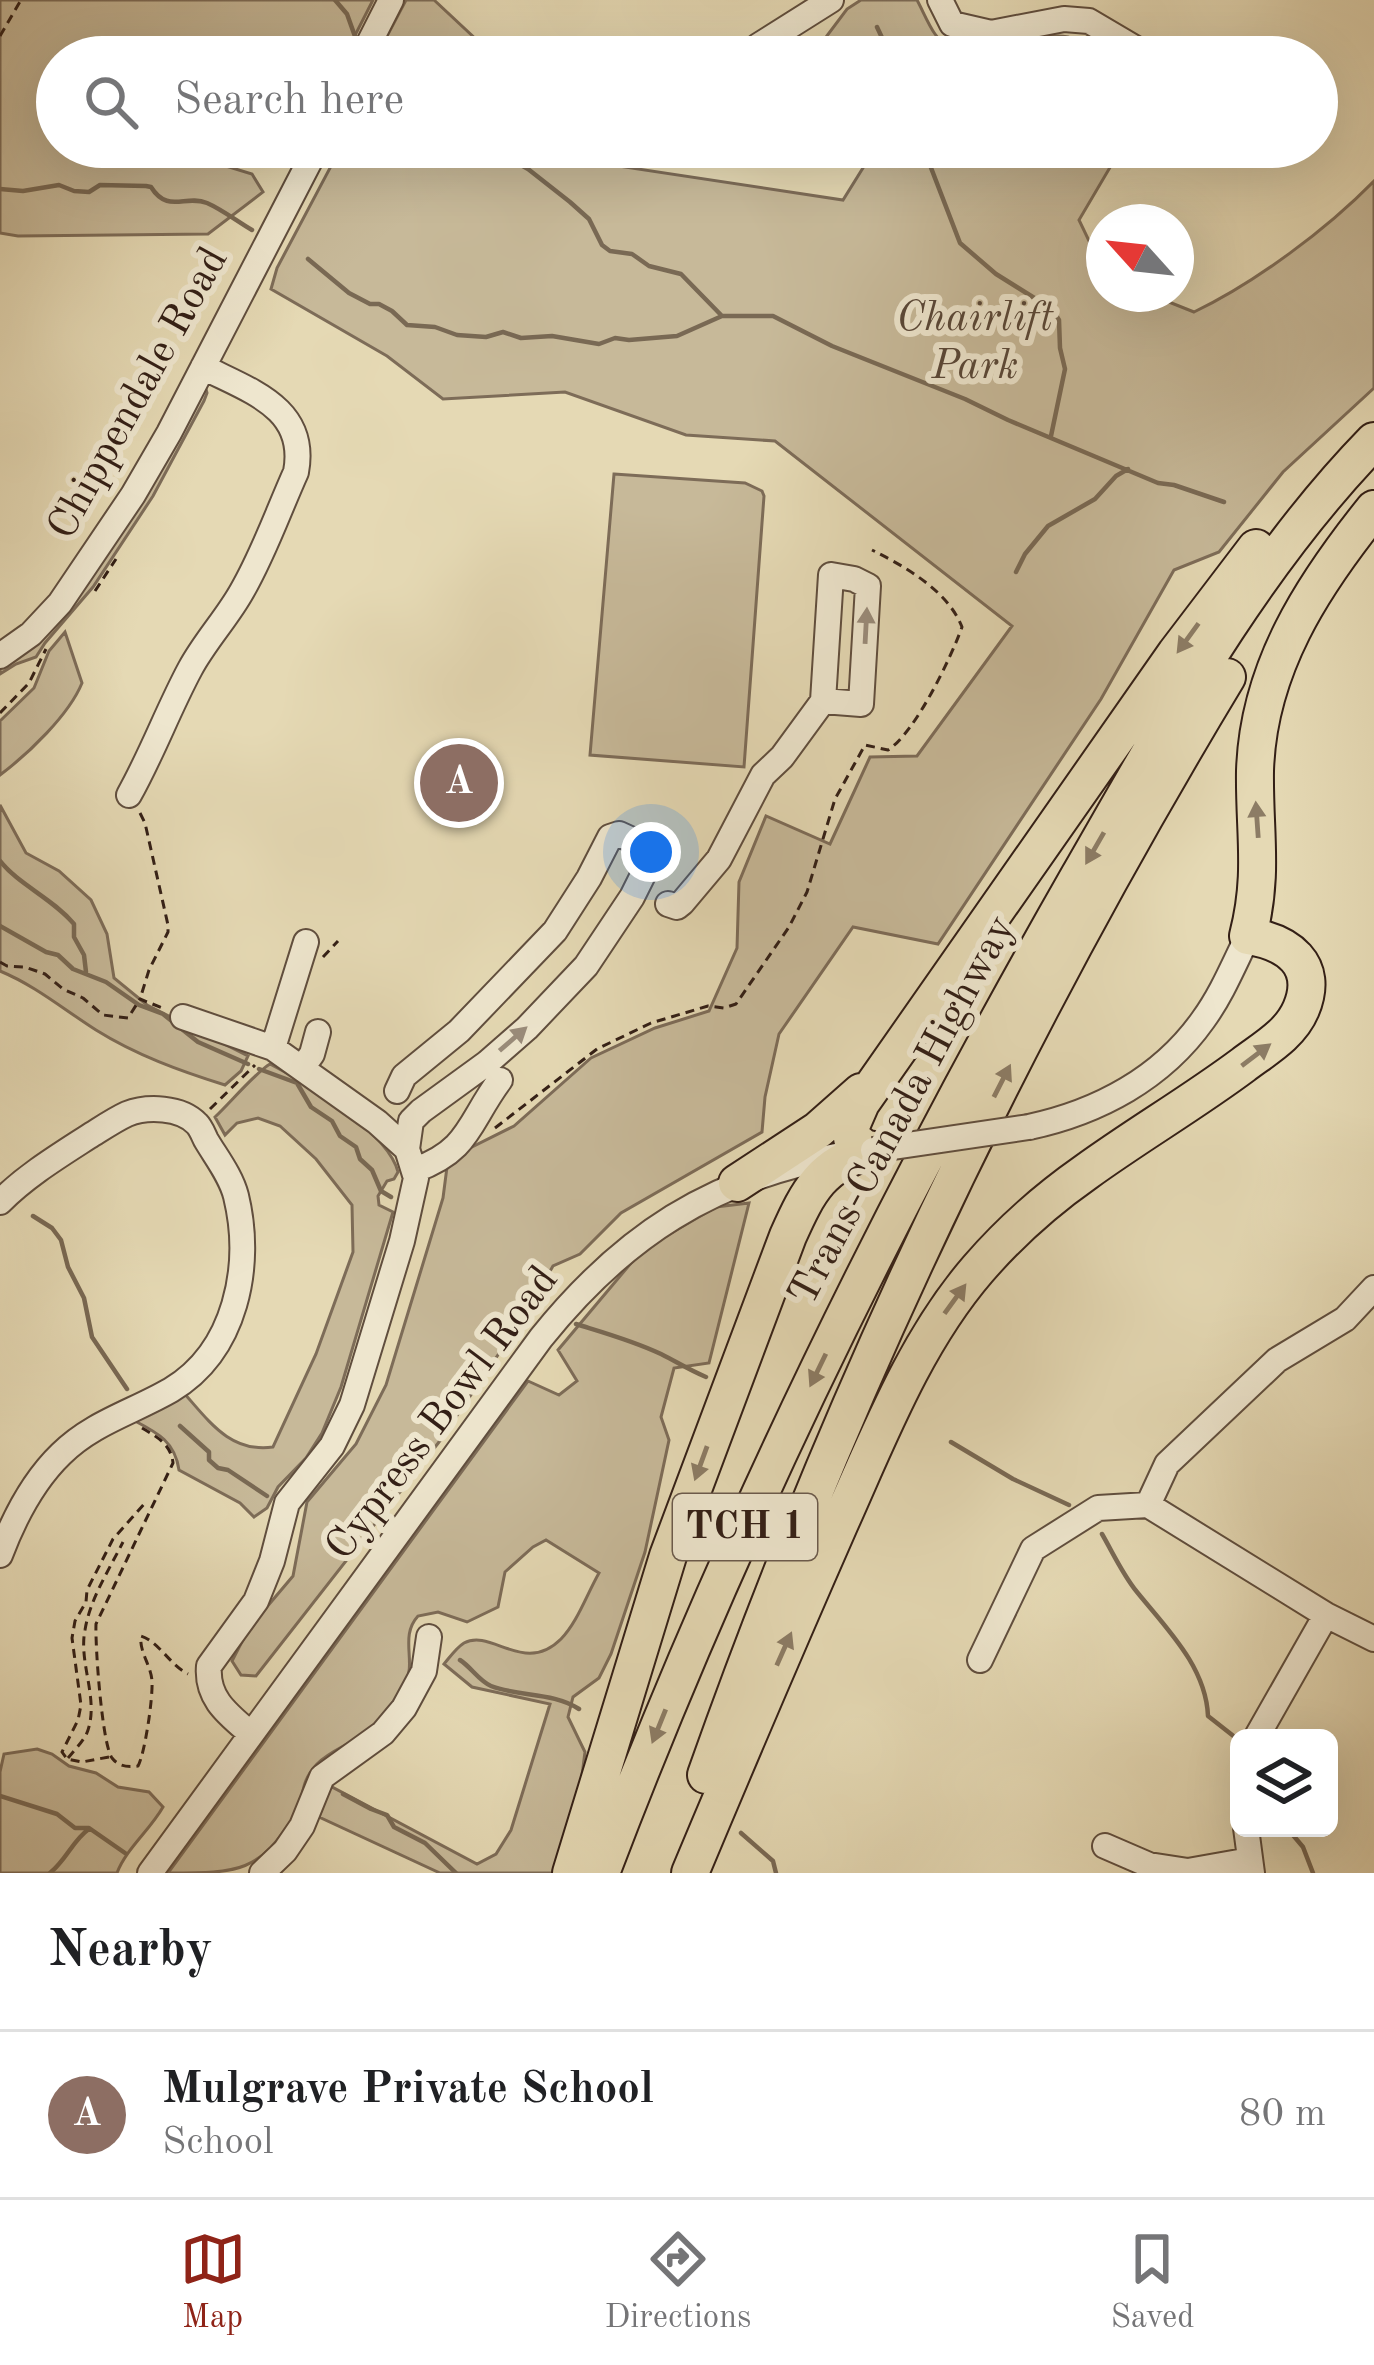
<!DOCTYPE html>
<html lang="en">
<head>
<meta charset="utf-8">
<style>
	body { margin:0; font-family:"Old Standard TT",serif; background:#f6f6f6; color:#202124 }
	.controls { position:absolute; right:36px; bottom:36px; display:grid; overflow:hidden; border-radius:18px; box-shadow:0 12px 48px #0002 }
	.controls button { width:108px; height:108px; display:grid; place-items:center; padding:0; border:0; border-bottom:3px solid #e0e0e0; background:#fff; color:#202124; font:60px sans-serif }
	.compass { position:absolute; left:1086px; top:204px; width:108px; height:108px; border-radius:50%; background:#fff; box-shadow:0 12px 48px #0002; rotate:297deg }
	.you { position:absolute; left:651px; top:852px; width:42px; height:42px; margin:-30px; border:9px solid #fff; border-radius:50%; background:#1a73e8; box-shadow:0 0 0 18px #1a73e833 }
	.badge { display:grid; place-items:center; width:78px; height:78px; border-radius:50%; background:#8f2418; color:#fff; font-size:39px; font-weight:700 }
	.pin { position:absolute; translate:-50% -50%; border:6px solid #fff; box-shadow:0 3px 12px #0006 }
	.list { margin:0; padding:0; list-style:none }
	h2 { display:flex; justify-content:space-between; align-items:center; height:156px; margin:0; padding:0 48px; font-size:51px }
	h2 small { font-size:39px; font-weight:400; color:#757577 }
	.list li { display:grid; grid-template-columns:78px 1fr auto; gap:36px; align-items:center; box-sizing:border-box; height:168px; padding:0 48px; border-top:3px solid #e0e0e0 }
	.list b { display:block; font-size:45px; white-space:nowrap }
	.list p { margin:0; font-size:39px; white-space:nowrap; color:#757577 }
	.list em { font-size:39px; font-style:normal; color:#757577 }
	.icon { flex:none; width:66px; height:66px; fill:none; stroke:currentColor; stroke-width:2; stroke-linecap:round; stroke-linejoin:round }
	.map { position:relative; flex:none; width:1374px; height:1873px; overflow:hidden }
	.search { position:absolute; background:#fff; box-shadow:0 12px 48px #0002; left:36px; right:36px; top:36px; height:132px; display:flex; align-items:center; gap:30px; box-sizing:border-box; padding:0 42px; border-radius:66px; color:#757577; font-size:45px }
	.sheet { height:324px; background:#fff }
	nav { display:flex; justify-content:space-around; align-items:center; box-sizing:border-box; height:168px; border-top:3px solid #e0e0e0; background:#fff; font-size:33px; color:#757577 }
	nav a { display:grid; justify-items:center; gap:6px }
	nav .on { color:#8f2418 }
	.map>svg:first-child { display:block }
	.green { fill:#c7b999; stroke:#7d6c58; stroke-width:3 }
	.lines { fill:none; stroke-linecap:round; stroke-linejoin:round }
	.stream { stroke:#796954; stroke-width:4.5 }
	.minor-casing { stroke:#604e3e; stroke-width:28 }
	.highway-casing { stroke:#331f16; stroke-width:40 }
	.path { stroke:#331f16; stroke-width:3; stroke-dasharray:9 6; stroke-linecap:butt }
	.minor { stroke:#eee6ce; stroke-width:24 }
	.highway { stroke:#e5d9b4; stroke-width:36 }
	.minor-bridge-casing { stroke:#604e3e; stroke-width:28; stroke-linecap:butt }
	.minor-bridge { stroke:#eee6ce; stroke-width:24 }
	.oneway { fill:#9a8c7b }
	.oneway2 { fill:#8c7c65 }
	.labels { text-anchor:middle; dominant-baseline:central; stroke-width:12; stroke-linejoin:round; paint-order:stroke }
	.shield { fill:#eee6ce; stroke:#6b5b4d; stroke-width:3 }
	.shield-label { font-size:39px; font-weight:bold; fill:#331f16 }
	.park-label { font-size:42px; font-style:italic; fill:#584637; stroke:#eee6ce }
	.street-label { font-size:42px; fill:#331f16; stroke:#eee6ce }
</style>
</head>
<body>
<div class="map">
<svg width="1374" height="1873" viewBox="0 0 1374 1873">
	<rect width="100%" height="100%" fill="#e5d9b4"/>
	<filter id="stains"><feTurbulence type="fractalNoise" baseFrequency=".00167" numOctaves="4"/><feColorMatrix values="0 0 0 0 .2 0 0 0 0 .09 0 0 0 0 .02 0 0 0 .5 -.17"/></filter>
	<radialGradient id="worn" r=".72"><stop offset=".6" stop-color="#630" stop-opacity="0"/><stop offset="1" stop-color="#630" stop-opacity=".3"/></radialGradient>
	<path class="green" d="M0 0H373L344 57H280L259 46 202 50 195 57H57V147H164L252 174 263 192 208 234 18 236 0 233Z
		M406 0H434L495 57H376Z
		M861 0H917C923 11 928 24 935 34 972 86 1024 28 1068 37 1079 40 1091 50 1101 57H811L847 9Z
		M338 147H591L598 163 843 200 876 147H1122L1079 220 1104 272V294H1149L1194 312C1255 283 1327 229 1374 181V388L1283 472 1219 552 1174 570 1101 699 938 944 853 927 779 1034 765 1097 762 1132 621 1213 580 1254 553 1266 525 1315 439 1442 256 1676 241 1675 232 1661 249 1628 293 1576 307 1502 356 1444 386 1385 443 1198 447 1167 466 1150 514 1126 591 1058 655 1028 709 1011 737 948 739 882 766 816 830 844 870 757 917 756 1012 626 775 441 686 435 565 392 443 399 387 356 271 289 277 268 338 153Z
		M206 389 207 393 204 401 153 496 93 587 45 643 36 657 16 664 0 674V669L26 650Z
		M614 474 745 483 762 491 764 496 744 767 590 755Z
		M65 632 82 683C69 715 28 754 0 775V721L34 688 49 651Z
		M0 805 26 853 59 871 91 900 107 934 114 978 147 1005 248 1056 241 1071 225 1085C180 1071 136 1055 96 1030 63 1009 36 986 0 971Z
		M270 1064C307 1083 388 1132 398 1172L394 1179 387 1181 378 1196 379 1205 393 1212 341 1387 322 1433 306 1458 278 1487 267 1508 254 1517 240 1503 179 1470C175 1442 158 1433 135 1421L176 1401 183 1392C209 1421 230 1453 273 1447L316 1354 353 1252 352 1205 316 1159 280 1126 258 1118 237 1123 225 1135 215 1117C230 1103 256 1072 270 1064Z
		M749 1203 709 1363 674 1368 661 1417 669 1440 645 1552 611 1654 599 1678 573 1697 568 1717 585 1752 576 1822 557 1873H440L319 1817 330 1786 477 1864 496 1854 511 1830 550 1704 472 1687 444 1664C450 1657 456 1648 464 1643 492 1628 524 1676 561 1639 577 1623 587 1594 599 1573L546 1540 533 1547 505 1572 498 1607 467 1622 438 1612 418 1616C399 1637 417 1661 405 1685 395 1707 377 1727 356 1739 343 1747 328 1753 317 1764 298 1785 306 1795 296 1813 259 1873 240 1873 168 1873L528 1381 559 1395 577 1381 558 1350 642 1250 716 1207Z
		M37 1749 52 1754 69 1766 96 1773 118 1787 149 1792 163 1807C150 1830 126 1849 117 1873H0V1772L4 1754Z"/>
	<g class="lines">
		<path class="stream" d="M335 0 347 14 357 42
			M877 27 891 57
			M489 147 528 169 570 202 589 219 602 245 610 251 632 254 649 266 681 274 722 316H773L832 346 965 399 1008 420 1158 483 1174 485 1224 502
			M923 147 960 243 996 274 1052 309 1059 320 1060 348 1065 369 1051 436
			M0 189 23 191 59 185 74 191 89 192 100 185 146 186 151 187C168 214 185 194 207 203 223 210 238 222 252 230
			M308 259 349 293 370 304H379L392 311 407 325 435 327 457 335 486 337 503 332 521 338 552 336 599 344 615 338 629 340 677 336 722 316
			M1016 572 1025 554 1048 526 1095 499 1116 476 1128 469
			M0 861C19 885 52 898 74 924V937L84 955 86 972
			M0 926 46 952 58 955 73 969 106 982 139 1005 163 1014 198 1042 248 1064
			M259 1069 297 1083 311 1107 332 1121 340 1136 356 1147 360 1159 372 1170 381 1191 391 1197
			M33 1216 52 1228 61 1240 68 1267 84 1298 92 1337 127 1389
			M576 1324C605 1333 634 1341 661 1354 677 1362 689 1370 706 1377
			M180 1426 209 1452V1460L218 1468 228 1470 267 1496
			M951 1442 1013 1479 1069 1505
			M1102 1534C1113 1553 1123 1575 1137 1592 1167 1629 1206 1667 1208 1716L1236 1738
			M460 1660C471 1667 479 1681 491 1686 519 1697 553 1692 579 1709
			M343 1794 371 1809 387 1815 394 1827 425 1843 456 1873
			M0 1796 57 1814 75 1828H89L125 1853
			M1287 1828 1303 1847 1313 1873
			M741 1833 773 1861 776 1873
			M50 1873C67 1859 73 1840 89 1829"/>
		<g class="minor-casing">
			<path id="minor" d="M940 0 952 24 991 33 1064 19 1089 21 1150 57
				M758 46 831 0
				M362 57 391 0
				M0 656 31 634 60 603 133 495 169 433 317 147
				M129 795C152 754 168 710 190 669 205 641 227 618 242 591 264 553 278 512 296 472 308 408 250 391 203 367
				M668 904 677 907 682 903 719 859 763 775 782 757 823 701 831 575 854 579 868 586 861 704 823 701
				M183 1017 273 1048 377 1122 407 1149 416 1178 402 1241 352 1405 332 1446 287 1503 272 1561 256 1601 209 1666C206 1699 229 1715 251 1734
				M273 1048 306 942
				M302 1068 312 1054 318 1032
				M397 1091 404 1076 459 1031 555 931 589 878 610 837 619 834 632 840 645 871 632 897 586 966 527 1028 487 1063 421 1111 411 1121 407 1149
				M1029 1127C1099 1112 1162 1078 1203 1020 1222 994 1234 964 1248 936
				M415 1170C470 1150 468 1123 500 1080
				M0 1202C26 1176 57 1157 88 1137 101 1129 114 1120 127 1114 147 1106 181 1107 197 1124 201 1128 203 1134 206 1140 216 1157 231 1176 236 1196 253 1266 236 1351 171 1390 133 1412 92 1423 61 1454 32 1482 14 1518 0 1555
				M1148 1505 1167 1464 1277 1360 1345 1319 1374 1288
				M980 1660 1033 1549 1098 1508 1148 1505 1326 1615 1374 1639
				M1256 1738 1326 1615
				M1246 1828 1252 1873
				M1105 1846 1149 1865 1188 1871 1250 1860
				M150 1873 541 1338C623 1236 711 1179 841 1155
				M262 1873 285 1851 302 1826 322 1777 383 1733 404 1708 424 1671 429 1637"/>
		</g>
		<g class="highway-casing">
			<path id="highway" d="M873 1150 864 1148 852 1138 851 1126 861 1103 1176 653 1256 548
				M737 1183 818 1130 861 1092
				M706 1775C841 1392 1017 1025 1227 677
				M571 1873 668 1556 788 1236C808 1191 822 1163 873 1150
				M601 1873C732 1528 896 1196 1079 876 1166 725 1252 566 1374 441
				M690 1873C739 1756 789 1639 840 1523 879 1436 915 1342 978 1269 1010 1232 1046 1200 1086 1172 1137 1135 1192 1103 1243 1065 1264 1049 1290 1035 1301 1009 1320 964 1287 942 1248 936 1264 874 1254 832 1255 771 1258 669 1312 586 1374 509"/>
		</g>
		<path class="path" d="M0 36 21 0
			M95 591 116 559
			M0 713 29 683 46 649
			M140 813 145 823 168 925V932L149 970 140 999
			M323 957 338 941
			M0 962 7 966 25 967 45 974 63 989 83 998 103 1015 128 1018 140 999 165 1009
			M210 1109 255 1065
			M495 1128 597 1049 651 1023 708 1006 724 1008 736 1004 789 927 807 892 835 799 865 745 888 750C915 733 951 658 962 627 948 591 906 567 872 550
			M142 1428C157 1437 171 1444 173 1463L96 1624C95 1645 102 1744 112 1758 119 1767 128 1767 138 1766 145 1753 153 1698 152 1681 151 1665 139 1652 141 1636 159 1642 170 1665 188 1674
			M109 1757 82 1762 67 1759 62 1752 78 1720 81 1705 72 1638 75 1621 86 1602 87 1590 113 1539 146 1502
			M68 1758C74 1751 82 1742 86 1735 101 1702 78 1664 85 1630 90 1599 109 1570 123 1542"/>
		<use href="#minor" class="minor"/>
		<use href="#highway" class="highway"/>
		<g class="minor-bridge-casing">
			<path id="minor-bridge" d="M873 1150 1029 1127"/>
		</g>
		<use href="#minor-bridge" class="minor-bridge"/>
	</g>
	<defs><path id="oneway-solid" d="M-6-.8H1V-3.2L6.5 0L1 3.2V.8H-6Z" transform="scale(3)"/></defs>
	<g class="oneway">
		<use href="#oneway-solid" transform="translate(866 626) rotate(-87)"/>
		<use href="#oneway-solid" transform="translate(513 1039) rotate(-41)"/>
	</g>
	<g class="oneway2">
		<use href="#oneway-solid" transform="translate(1188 638) rotate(126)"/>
		<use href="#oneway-solid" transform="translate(1257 820) rotate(-94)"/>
		<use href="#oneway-solid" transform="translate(1095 848) rotate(120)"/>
		<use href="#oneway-solid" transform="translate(1256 1055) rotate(-37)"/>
		<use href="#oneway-solid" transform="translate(1002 1081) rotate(-63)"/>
		<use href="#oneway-solid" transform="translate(955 1299) rotate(-54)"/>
		<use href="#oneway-solid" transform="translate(818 1370) rotate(116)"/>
		<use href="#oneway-solid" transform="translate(701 1463) rotate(110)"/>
		<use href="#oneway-solid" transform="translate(784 1649) rotate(-66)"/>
		<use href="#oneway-solid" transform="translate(659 1726) rotate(112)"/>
	</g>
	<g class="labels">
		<rect class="shield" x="673" y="1494" width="144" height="66" rx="9"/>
		<g class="shield-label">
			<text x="745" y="1527">TCH 1</text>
		</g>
		<g class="park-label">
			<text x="975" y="319">Chairlift<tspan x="975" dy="48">Park</tspan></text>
		</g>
		<g class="street-label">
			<text transform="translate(139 394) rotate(-61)">Chippendale Road</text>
			<text transform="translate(903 1111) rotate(-62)">Trans-Canada Highway</text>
			<text transform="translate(443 1414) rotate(-53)">Cypress Bowl Road</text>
		</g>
	</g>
	<rect width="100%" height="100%" filter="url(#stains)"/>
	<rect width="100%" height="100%" fill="url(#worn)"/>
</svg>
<div class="controls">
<button><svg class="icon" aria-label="layers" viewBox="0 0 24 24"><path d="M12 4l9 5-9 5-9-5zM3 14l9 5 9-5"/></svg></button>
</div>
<svg class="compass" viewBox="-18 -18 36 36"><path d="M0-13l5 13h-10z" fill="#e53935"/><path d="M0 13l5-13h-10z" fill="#757577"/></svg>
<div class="you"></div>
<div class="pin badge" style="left:459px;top:783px;background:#8d6e63">A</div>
<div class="search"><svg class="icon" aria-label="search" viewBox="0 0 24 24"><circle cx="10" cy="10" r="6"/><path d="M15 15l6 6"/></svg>Search here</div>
</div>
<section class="sheet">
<h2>Nearby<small></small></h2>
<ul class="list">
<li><span class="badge" style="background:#8d6e63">A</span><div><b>Mulgrave Private School</b><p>School</p></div><em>80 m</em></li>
</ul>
</section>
<nav>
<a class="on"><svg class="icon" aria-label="map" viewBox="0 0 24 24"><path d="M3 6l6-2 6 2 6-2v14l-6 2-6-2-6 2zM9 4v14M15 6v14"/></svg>Map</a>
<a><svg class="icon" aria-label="directions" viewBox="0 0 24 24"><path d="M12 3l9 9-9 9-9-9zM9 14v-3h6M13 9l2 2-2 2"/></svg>Directions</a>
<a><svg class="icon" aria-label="saved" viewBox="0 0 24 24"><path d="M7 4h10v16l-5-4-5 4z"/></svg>Saved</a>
</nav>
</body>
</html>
